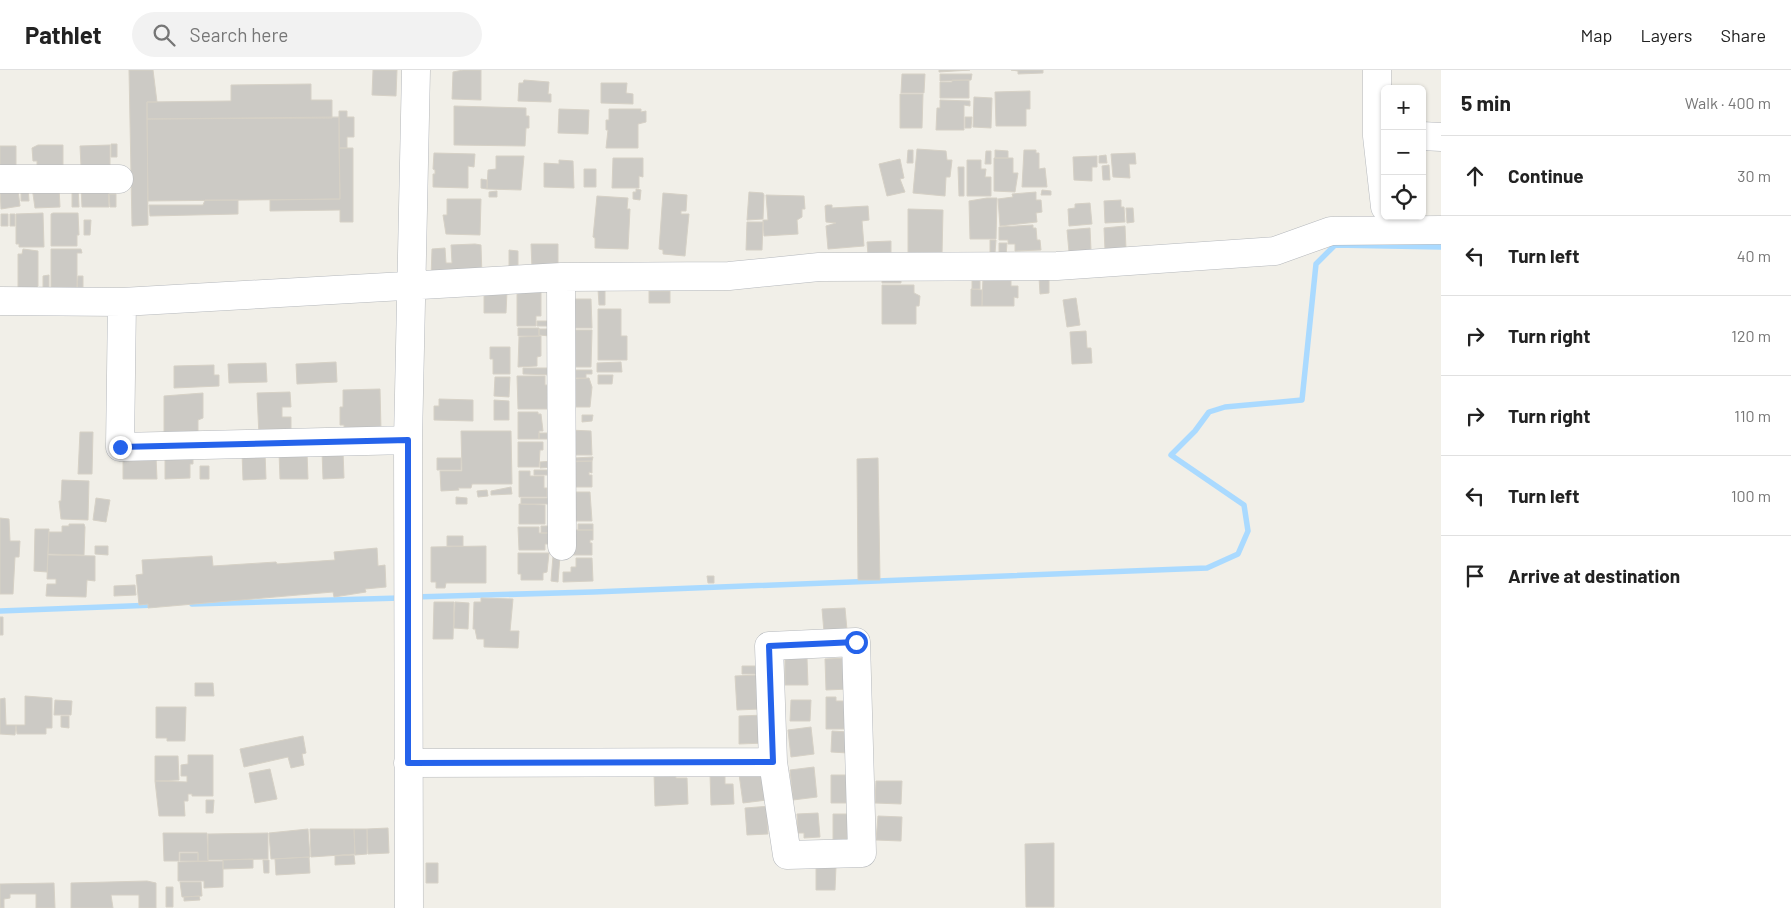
<!DOCTYPE html>
<html lang="en">
<head>
<meta charset="utf-8">
<style>
	body { margin:0; font-family:Barlow,sans-serif; background:#f2f2f2; color:#222 }
	.controls { position:absolute; right:15px; top:15px; display:grid; overflow:hidden; border-radius:8px; box-shadow:0 1px 4px #0004 }
	.controls button { width:45px; height:45px; display:grid; place-items:center; padding:0; border:0; border-bottom:1px solid #e0e0e0; background:#fff; color:#222; font:25px sans-serif }
	.stop { position:absolute; width:15px; height:15px; margin:-11px; border:4px solid #2563eb; border-radius:50%; background:#fff }
	.stop.end { background:#2563eb; border-color:#fff; box-shadow:0 1px 5px #0008 }
	.list { margin:0; padding:0; list-style:none }
	h2 { display:flex; justify-content:space-between; align-items:center; height:65px; margin:0; padding:0 20px; font-size:21px }
	h2 small { font-size:16px; font-weight:400; color:#767676 }
	.list li { display:grid; grid-template-columns:32px 1fr auto; gap:15px; align-items:center; box-sizing:border-box; height:80px; padding:0 20px; border-top:1px solid #e0e0e0 }
	.list b { display:block; font-size:19px; white-space:nowrap }
	.list em { font-size:16px; font-style:normal; color:#767676 }
	.icon { flex:none; width:28px; height:28px; fill:none; stroke:currentColor; stroke-width:2; stroke-linecap:round; stroke-linejoin:round }
	.map { position:relative; flex:none; width:1441px; height:838px; overflow:hidden }
	header { display:flex; align-items:center; gap:30px; box-sizing:border-box; height:70px; padding:0 25px; background:#fff; border-bottom:1px solid #e0e0e0 }
	header strong { font-size:24px }
	nav { display:flex; gap:28px; margin-inline-start:auto; font-size:18px }
	.search { width:350px; height:45px; background:#f2f2f2; display:flex; align-items:center; gap:12px; box-sizing:border-box; padding:0 18px; border-radius:28px; color:#767676; font-size:19px }
	main { display:flex }
	aside { flex:1; background:#fff }
	.map>svg:first-child { display:block }
	.lines { fill:none; stroke-linecap:round; stroke-linejoin:round }
	.stream { stroke:#aadaff; stroke-width:5.5 }
	.building { fill:#cccac5; stroke:#d6d1c6 }
	.minor-casing { stroke:#b5b8bc; stroke-width:29 }
	.minor { stroke:#fff; stroke-width:28 }
	.route { stroke:#2563eb; stroke-width:6 }
</style>
</head>
<body>
<header>
<strong>Pathlet</strong>
<div class="search"><svg class="icon" aria-label="search" viewBox="0 0 24 24"><circle cx="10" cy="10" r="6"/><path d="M15 15l6 6"/></svg>Search here</div>
<nav><a>Map</a><a>Layers</a><a>Share</a></nav>
</header>
<main>
<div class="map">
<svg width="1441" height="838" viewBox="0 0 1441 838">
	<rect width="100%" height="100%" fill="#f1efe8"/>
	<g class="lines">
		<path class="stream" d="M414 527 593 522 1207 498 1238 484 1248 461 1244 435 1171 385 1195 361 1209 342 1225 337 1302 330 1316 194 1335 175 1441 177
			M192 534 400 528
			M0 541 155 535"/>
	</g>
	<path class="building" d="M129 0H153L157 32H147L148 155 132 156Z
		M373 0H397L396 26 372 25Z
		M463 0H481V30L452 29 453 2Z
		M939 0H970L939 2Z
		M1011 0H1043V3L1018 4V1Z
		M902 4H925L924 23H901Z
		M940 4H972L971 10 940 11Z
		M524 10 549 12 548 24H551V32L518 31 519 13H523Z
		M952 10H969V28H940V12H952Z
		M601 13H627L626 23 633 24V34L601 33Z
		M311 14V30H332V48L147 49V32L231 31V15Z
		M1030 21V39H1026V56H996L995 22Z
		M900 24H923L922 58H900Z
		M974 27 992 28 991 58 973 57Z
		M940 30 970 31V36L964 35V60H936L937 38H940Z
		M454 36 526 38V46H529V58H526L525 76 454 75Z
		M559 39 589 40 588 64 558 63Z
		M609 39H641V42L646 41V52L638 54V78H606L608 60H606V50H609Z
		M339 41H347V47H354V67H347V78H339Z
		M339 47 340 129 148 131 147 49Z
		M965 47H972L971 58H965Z
		M111 74H117V87H111Z
		M38 75H63V97L37 99V91H33L32 78Z
		M110 75V97L81 96 80 76Z
		M0 76H16V99H0Z
		M339 78H353V152H340V140L270 141V130L340 129Z
		M917 79 946 81 947 90H952L950 107H946L945 126 913 123Z
		M908 80H913V93H907Z
		M995 80 1008 81V88H995Z
		M1024 80H1036V83H1039V99L1045 98 1047 117H1022Z
		M986 81H991V94H985Z
		M434 83 475 84 474 97 468 96V118L433 117V104H435V100L433 99Z
		M1135 83 1136 94H1129L1130 108 1113 107 1111 84Z
		M1106 85 1107 93H1099V86Z
		M496 86H524L521 120 487 119 488 100 496 99Z
		M1097 86V97H1092V111L1074 110 1073 87Z
		M613 88H643V107L639 106V118H612Z
		M994 88H1013V103H1018L1015 122 994 121Z
		M900 89 904 108 900 109 905 122 887 126 879 94Z
		M559 90 573 91 574 118 544 117V93L559 94Z
		M967 90H981V99H986L985 107H991V126H967Z
		M1109 95 1110 110H1103L1102 96Z
		M958 97H964V126H959Z
		M584 99H596V117H584Z
		M481 109 487 110V119L481 118Z
		M21 116H28L29 131H21Z
		M72 116H78L79 137H72Z
		M81 116H108L109 137H82Z
		M32 117 59 118 60 137 35 138Z
		M0 118 18 120 20 136 1 139Z
		M636 119 641 120 640 130 633 129V122H636Z
		M1042 120 1051 121V125H1041Z
		M497 121V127H489V122Z
		M749 122 763 123 764 125 763 149 747 150Z
		M1036 122V130H1041L1042 142 1036 143 1037 152 1000 156 998 129 1013 127 1012 124Z
		M663 123 687 125 686 141H681V144H689L685 186 663 184V180L659 179Z
		M109 124H116V137H110Z
		M766 125 804 126 805 139H802V147L797 150 798 164 764 166 763 150H768Z
		M597 126 628 128 627 139H630L628 179 595 178V168L593 167Z
		M987 128H997L996 169H970L969 131Z
		M447 129H481L480 165 446 164 443 145H447Z
		M205 130H238V144L150 146 149 135H203Z
		M1121 130V137H1124L1125 152 1105 153 1104 131Z
		M1090 133 1092 154 1069 156 1068 139 1075 138V134Z
		M827 135H832V138L868 136 869 150 862 151 864 176 828 179 826 156 836 153 826 152 825 136Z
		M1126 138H1133L1134 152 1127 153Z
		M908 139 943 140 942 185 908 184Z
		M43 143 44 177H19V174H16V144Z
		M53 143H78L79 165H77V176H51V144Z
		M1 144H8V156H1Z
		M10 144H15V156H10Z
		M84 150H91L90 165H84Z
		M747 152H763L762 180H746Z
		M1033 155V158H1036L1037 170H1040L1041 180 1015 181V174H1008V170H999V157Z
		M1125 156 1126 179 1105 180 1104 158Z
		M1090 158 1091 180 1069 182 1067 160Z
		M990 170H996L995 183 990 182Z
		M891 171V185H868L867 172Z
		M999 173H1007L1006 186H999Z
		M475 174 481 175 482 206 431 208 432 179 445 178 446 193H452L451 175Z
		M531 174H558V198L532 199Z
		M23 179 38 181V216L36 218H18V184H22Z
		M51 179H81L82 183H77V219L51 220Z
		M509 180 518 181V197H509Z
		M882 203H901V213H882Z
		M49 205V221H43V206Z
		M972 205H980V219H972Z
		M78 206H83V219H77Z
		M983 207H1011V216H1018V228L1014 227V236H982Z
		M1039 207H1049V223L1040 224Z
		M882 215H914V223L920 226 919 236H916V254H882Z
		M598 219H605V235H599Z
		M971 219 982 220V236H971Z
		M517 220H541V246H536V256H517Z
		M484 221H507L506 243H484Z
		M649 221H670V233H649Z
		M1076 228 1080 255 1067 257 1063 230Z
		M569 229H591L592 258H572Z
		M598 239H621V266H627V290H598Z
		M537 251H551V256H537Z
		M518 258H539V266H518Z
		M539 259H551L550 266 539 265Z
		M575 260H592L591 297H571Z
		M1086 261 1087 278H1091L1092 293 1072 294 1070 262Z
		M541 266V286L537 287V296L518 297 519 267Z
		M490 277H510V304H493V289H490Z
		M336 292 337 312 297 314 296 294Z
		M621 292 622 302H597V293Z
		M266 293 267 312 229 313 228 294Z
		M214 295V305H219V316L174 318V296Z
		M523 298H552V305L523 304Z
		M570 300H592V304H586V308H572Z
		M598 305H613L612 314H598Z
		M517 306H545V315H548L550 339H518Z
		M495 307H510L509 327 494 326Z
		M589 308 592 317 590 337H573V309Z
		M380 319 381 360 344 361V355H340V337H343V320Z
		M290 322 291 337H282V347H291V365L259 366 257 323Z
		M203 323V348L198 350V369L164 370V326Z
		M439 329 473 330V351L434 350V336H439Z
		M494 330 509 331V350H494Z
		M518 342H538V344H541L543 361H539V369H518Z
		M582 345H593L592 351 582 352Z
		M569 360 591 361 592 385H569Z
		M461 361H511L512 414H472L471 418H458L459 420 441 421 440 401H462Z
		M80 362H93L92 404H78Z
		M539 363H552V369H539Z
		M518 372H543V380H540L539 397H518Z
		M322 381H343L344 408 323 409Z
		M265 382 266 409 243 410 242 383Z
		M279 382H307L308 409H280Z
		M165 386 193 388V394H190V408L165 409Z
		M156 387 157 409H123V388Z
		M593 387 592 391H574V388Z
		M437 388H461V400H437Z
		M878 388 880 510H858L857 389Z
		M553 391V397L540 398V392Z
		M592 391V403L589 402V405H592V417H570V392Z
		M200 396H209V409H200Z
		M534 400H552L551 405H534Z
		M519 401H530V406H544V418H547V427H519Z
		M62 410 89 411 88 450 61 449 59 431H61Z
		M511 417 512 424 491 425V421Z
		M487 420 488 426 478 427 477 421Z
		M575 422H590L592 451H571Z
		M456 427 467 428V434H456Z
		M96 428 110 430 106 452 93 450Z
		M521 428H552V434H521Z
		M519 434 545 435V454H519Z
		M0 448 9 449 10 471H20L19 487H15L13 524H0Z
		M69 454H84L85 457 84 485 48 484 49 462H62V456H69Z
		M578 454H593V460H578Z
		M541 456H553L552 463H541Z
		M518 457H539V463H552V474H545V480H519Z
		M35 459H49L47 502 34 501Z
		M573 460H593V470H590V473H592V485H573Z
		M447 466H463V476H447Z
		M95 476H108V485L95 484Z
		M486 476V513H446L445 518H436V512H431V477Z
		M377 478 378 496 385 495 386 517 365 519 366 522 334 527 333 522 148 538V534L139 535 136 505 143 504 142 490 212 486 213 496 276 492 277 494 335 490 334 482Z
		M518 483H549L547 502 543 503V510H521V504H518Z
		M48 485 95 486V511L87 510 86 527 46 526 47 514H56V509H47Z
		M553 486H560L558 512 551 511Z
		M576 488H592L593 511 563 512V502H571V497H576Z
		M707 506H714V513H708Z
		M135 515 136 525 114 526V516Z
		M481 528 513 529 510 561H519L518 578 484 577V569H477L475 559H473L474 532H481Z
		M434 532H454L453 569H433Z
		M455 532 469 533 468 559 454 558Z
		M845 538 847 560 824 562 822 539Z
		M0 547H3V565H0Z
		M785 588H807L808 615H785Z
		M848 588 849 619 826 620 825 589Z
		M742 596H758V604H742Z
		M758 605 760 639 737 640 735 606Z
		M195 613H213L214 626H195Z
		M25 626 52 628V658H46V664H17L16 655H25Z
		M826 627H836V631H848V659H826Z
		M5 628 6 655H16L15 665 0 664V629Z
		M55 630 72 631 71 645H54Z
		M791 630H811L810 651H790Z
		M156 637H186L185 671H167V668H156Z
		M765 645 766 673 739 674V646Z
		M61 646H69V658L61 657Z
		M811 657 814 684 791 687 788 660Z
		M832 661 849 662 848 683 831 682Z
		M303 666 306 683 302 684 304 695 291 698 288 687 244 697 240 679Z
		M188 685H213V726H192V724H188V731H184L185 746H159L155 711 187 712V706H181V695L188 694Z
		M155 686H178L179 710 155 711Z
		M814 697 817 727 793 730 790 700Z
		M270 699 277 729 255 733 249 703Z
		M675 703 676 708H687L688 734 655 736 654 704Z
		M710 704H725V714H733L734 734 711 735Z
		M739 704H763L767 730 743 733Z
		M831 705H849V733H831Z
		M876 711H902L901 734 875 733Z
		M206 730H214L213 743H206Z
		M771 736 772 748H767L768 764 747 765 745 738Z
		M818 743 820 767 804 768V763H798L797 744Z
		M833 744H850V773H833Z
		M878 746 902 747 901 771 876 770Z
		M388 758 389 783 368 784 367 759Z
		M308 759 310 787 271 789 269 763Z
		M310 759H354L355 784 311 787Z
		M354 759H367V784L355 785Z
		M163 763H207L208 791H198V782H179V791H164Z
		M268 763V789L208 790V764Z
		M1054 773V837H1026L1025 774Z
		M180 783H198V791H180Z
		M354 785 355 794 335 795V786Z
		M309 787 310 803 276 805 275 789Z
		M253 789V798L223 799V790Z
		M263 790H269V803H264Z
		M223 791V817L204 818V811H178V792Z
		M426 793H438V813H426Z
		M816 795 836 796 835 820H816Z
		M147 811 156 813V838H139V825H111L113 838H71V813Z
		M180 812H201L202 826 182 827Z
		M54 813 55 838H36V824H10V828L4 829V838H0V814Z
		M166 817H173V837H166Z
		M199 826 200 830 184 831V827Z"/>
	<g class="lines">
		<g class="minor-casing">
			<path id="minor" d="M1377 0V66L1385 137
				M1422 66 1441 67
				M0 109H119
				M561 207 562 476
				M0 231 122 232 561 207 729 206 819 197 1057 196 1275 181 1331 161 1441 160
				M122 232 120 377 408 370
				M856 572 862 783 787 785 773 692 769 576Z
				M408 693 773 692
				M409 838 408 370 416 0"/>
		</g>
		<use href="#minor" class="minor"/>
	</g>
	<g class="lines">
		<path class="route" d="M120 377 408 370V693L773 692 769 576 856 572"/>
	</g>
</svg>
<div class="controls">
<button>+</button>
<button>−</button>
<button><svg class="icon" aria-label="locate" viewBox="0 0 24 24"><circle cx="12" cy="12" r="6"/><path d="M12 2v4M12 18v4M2 12h4M18 12h4"/></svg></button>
</div>
<div class="stop" style="left:856px;top:572px"></div>
<div class="stop end" style="left:120px;top:377px"></div>
</div>
<aside>
<h2>5 min<small>Walk · 400 m</small></h2>
<ul class="list">
<li><svg class="icon" aria-label="ahead" viewBox="0 0 24 24"><path d="M12 20V5M6 11l6-6 6 6"/></svg><div><b>Continue</b></div><em>30 m</em></li>
<li><svg class="icon" aria-label="left" viewBox="0 0 24 24"><path d="M17 20v-9H6M10 6l-5 5 5 5"/></svg><div><b>Turn left</b></div><em>40 m</em></li>
<li><svg class="icon" aria-label="right" viewBox="0 0 24 24"><path d="M7 20v-9h11M14 6l5 5-5 5"/></svg><div><b>Turn right</b></div><em>120 m</em></li>
<li><svg class="icon" aria-label="right" viewBox="0 0 24 24"><path d="M7 20v-9h11M14 6l5 5-5 5"/></svg><div><b>Turn right</b></div><em>110 m</em></li>
<li><svg class="icon" aria-label="left" viewBox="0 0 24 24"><path d="M17 20v-9H6M10 6l-5 5 5 5"/></svg><div><b>Turn left</b></div><em>100 m</em></li>
<li><svg class="icon" aria-label="arrive" viewBox="0 0 24 24"><path d="M6 21V4h12l-3 4 3 4H6"/></svg><div><b>Arrive at destination</b></div></li>
</ul>
</aside>
</main>
</body>
</html>
